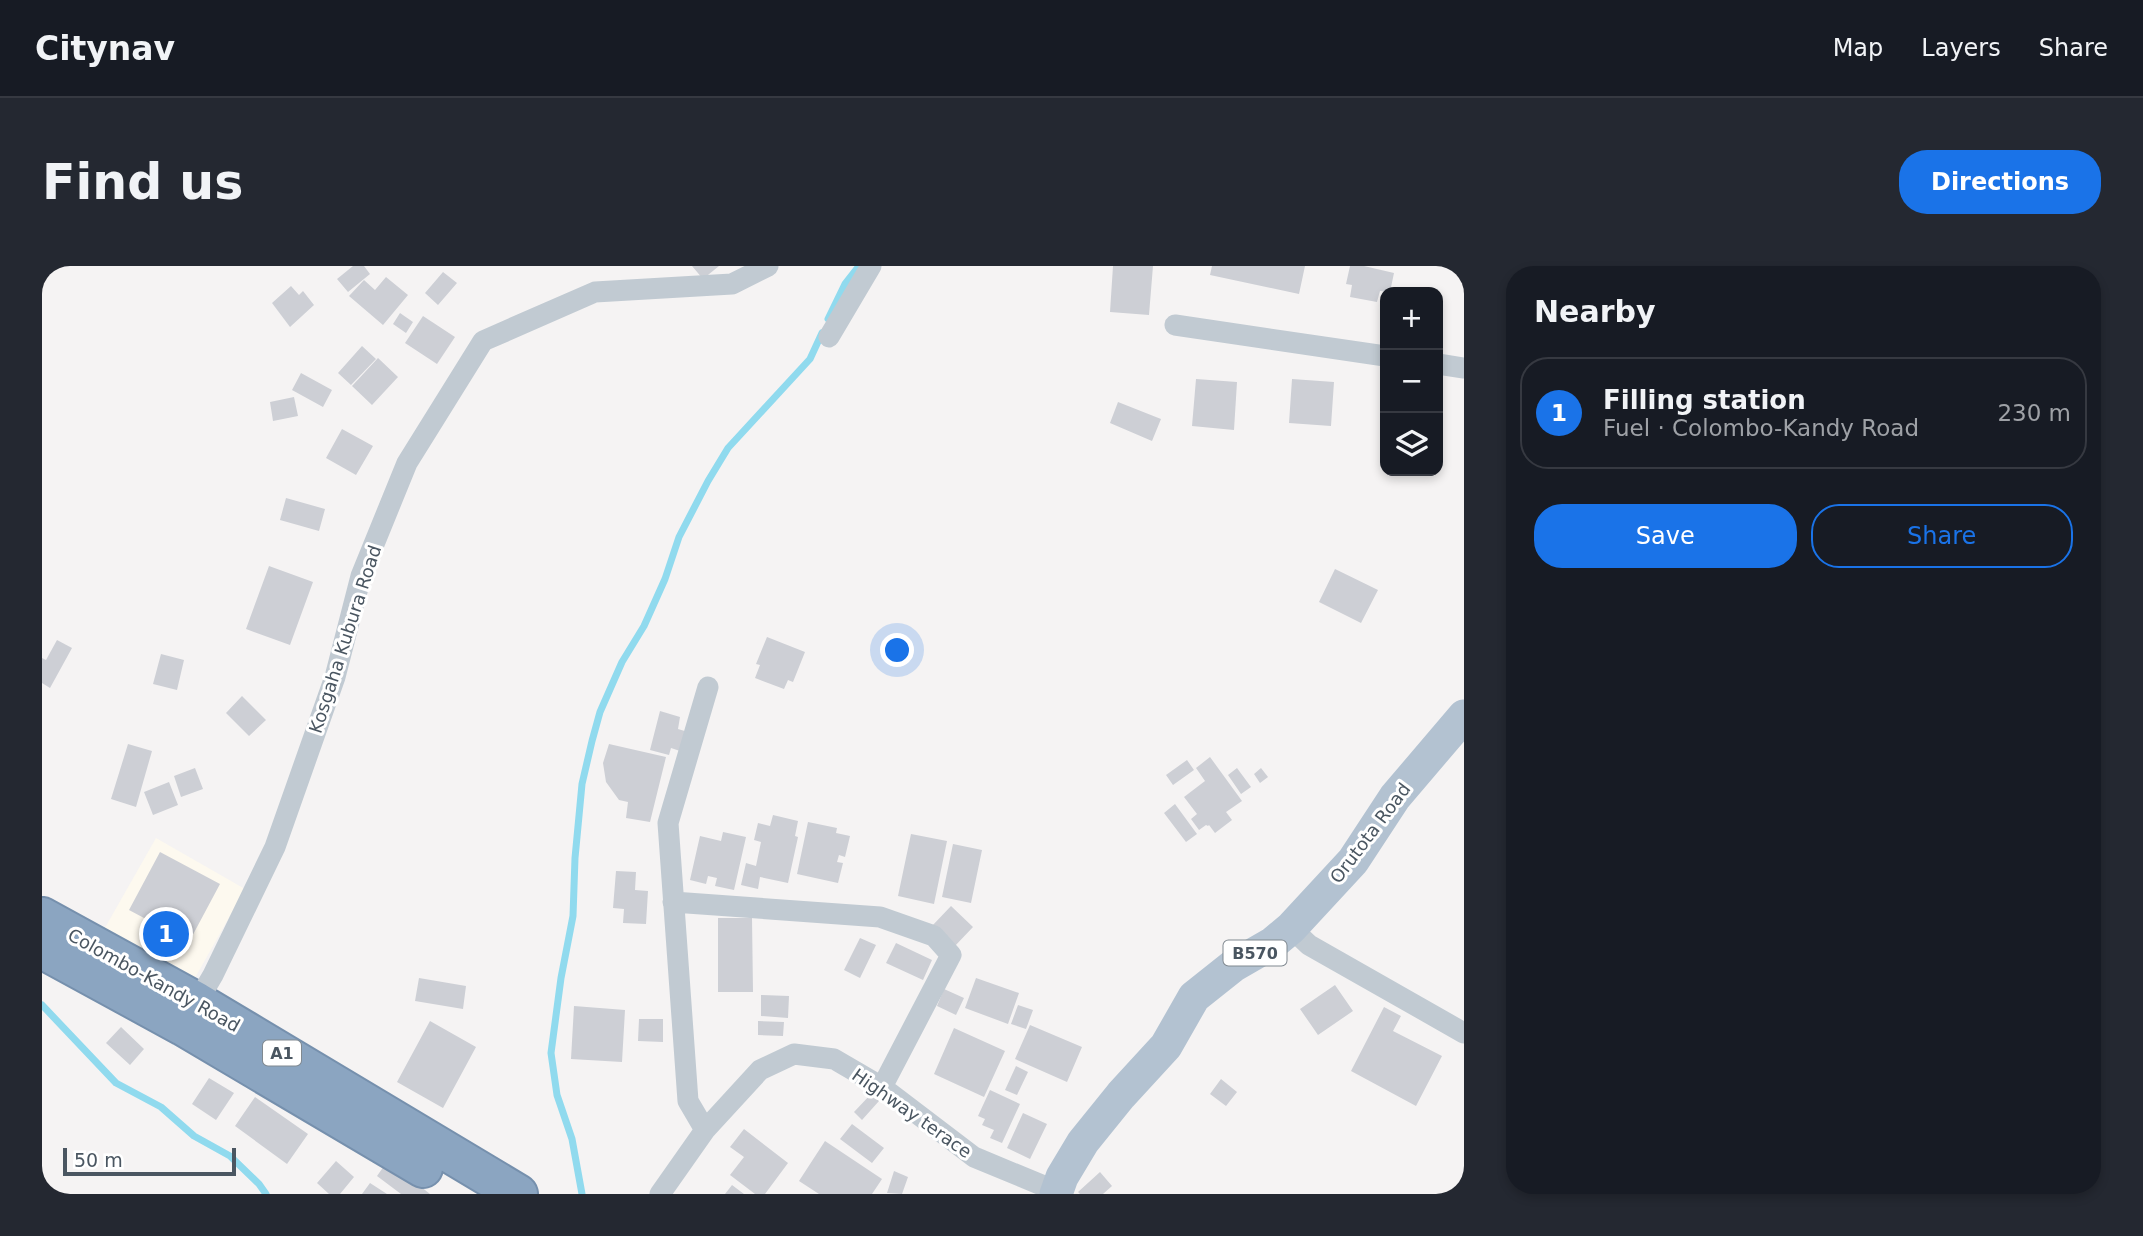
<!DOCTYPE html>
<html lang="en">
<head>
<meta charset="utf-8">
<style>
	body { margin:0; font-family:"DejaVu Sans",sans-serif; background:#242831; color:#f1f3f6 }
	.controls { position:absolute; right:21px; top:21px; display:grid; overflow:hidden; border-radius:14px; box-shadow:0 4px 10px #0003 }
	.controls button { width:63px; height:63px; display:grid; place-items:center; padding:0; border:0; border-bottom:2px solid #363941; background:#171b24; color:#f1f3f6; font:35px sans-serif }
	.scale { position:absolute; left:21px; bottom:18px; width:173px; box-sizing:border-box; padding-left:7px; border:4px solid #4a5661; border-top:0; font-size:19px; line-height:24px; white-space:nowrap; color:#4a5661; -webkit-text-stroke:5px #fff; paint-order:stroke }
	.you { position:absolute; left:856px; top:385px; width:24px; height:24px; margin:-18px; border:5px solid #fff; border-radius:50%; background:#1a73e8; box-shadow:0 0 0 10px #1a73e833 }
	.badge { display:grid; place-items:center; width:46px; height:46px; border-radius:50%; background:#1a73e8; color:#fff; font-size:23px; font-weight:700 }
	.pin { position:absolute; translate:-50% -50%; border:4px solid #fff; box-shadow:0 2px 7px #0006 }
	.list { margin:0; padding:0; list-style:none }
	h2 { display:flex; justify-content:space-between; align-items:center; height:91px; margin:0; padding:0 28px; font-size:30px }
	h2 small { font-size:23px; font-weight:400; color:#9ea1a6 }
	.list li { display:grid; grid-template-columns:46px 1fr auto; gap:21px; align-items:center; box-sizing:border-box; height:112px; margin:0 14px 14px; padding:0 14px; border:2px solid #363941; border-radius:28px }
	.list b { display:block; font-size:26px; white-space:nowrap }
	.list p { margin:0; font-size:23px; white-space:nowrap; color:#9ea1a6 }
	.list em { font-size:23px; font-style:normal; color:#9ea1a6 }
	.actions { display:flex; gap:14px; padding:21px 28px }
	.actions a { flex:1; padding:16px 0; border:2px solid #1a73e8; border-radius:28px; text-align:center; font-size:24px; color:#1a73e8 }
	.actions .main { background:#1a73e8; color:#fff }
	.icon { flex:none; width:38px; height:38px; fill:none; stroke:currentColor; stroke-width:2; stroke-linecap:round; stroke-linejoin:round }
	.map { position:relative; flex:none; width:1422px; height:928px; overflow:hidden; border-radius:28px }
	header { display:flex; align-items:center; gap:42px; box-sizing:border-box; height:98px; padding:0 35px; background:#171b24; border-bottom:2px solid #363941 }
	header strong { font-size:33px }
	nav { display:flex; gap:38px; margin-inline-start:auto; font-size:24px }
	.intro { display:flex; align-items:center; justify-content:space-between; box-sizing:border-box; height:168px; padding:0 42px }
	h1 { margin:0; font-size:49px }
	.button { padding:18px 32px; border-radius:28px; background:#1a73e8; color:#fff; font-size:24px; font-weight:700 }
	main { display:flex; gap:42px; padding:0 42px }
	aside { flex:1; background:#171b24; border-radius:28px; box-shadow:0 4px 10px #0003 }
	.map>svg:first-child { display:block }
	.commercial { fill:#fdf9ef }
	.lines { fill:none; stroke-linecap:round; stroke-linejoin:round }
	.stream { stroke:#90daee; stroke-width:7 }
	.building { fill:#cdcfd5 }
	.highway-casing { stroke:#7690ad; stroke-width:42 }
	.street { stroke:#c1cad2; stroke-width:21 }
	.primary { stroke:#b3c2d1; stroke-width:33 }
	.highway { stroke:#8ba5c1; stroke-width:38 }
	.labels { text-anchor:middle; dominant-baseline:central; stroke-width:6; stroke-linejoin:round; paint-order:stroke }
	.shield { fill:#fff; stroke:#808990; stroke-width:2 }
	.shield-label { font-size:16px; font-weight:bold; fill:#4a5661 }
	.street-label { font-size:18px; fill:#4a5661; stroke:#fff }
</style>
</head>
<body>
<header>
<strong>Citynav</strong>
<nav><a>Map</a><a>Layers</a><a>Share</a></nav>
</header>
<div class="intro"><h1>Find us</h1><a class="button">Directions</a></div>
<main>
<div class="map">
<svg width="1422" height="928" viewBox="0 0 1422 928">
	<rect width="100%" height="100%" fill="#f5f3f3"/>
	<path class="commercial" d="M114 572 203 623 149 719 60 667Z"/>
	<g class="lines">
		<path class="stream" d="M786 53 803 18 817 0
			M0 739 74 817 119 841 152 870 188 890 217 918 224 928
			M540 928 530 873 515 829 509 787 519 712 531 650 533 592 540 518 550 475 558 446 580 396 602 360 623 313 637 271 666 215 686 182 768 93 780 67"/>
	</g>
	<path class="building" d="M311 0H322L328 8 306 26 295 13Z
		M650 0H677L661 13Z
		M1071 0H1111L1107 49 1068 46Z
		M1170 0H1263L1257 28 1168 9Z
		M1308 0H1322L1352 7 1348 26 1338 25 1335 36 1308 31 1310 19 1304 18Z
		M401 6 415 17 396 39 383 27Z
		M344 11 366 29 341 59 307 30 322 14 333 24Z
		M249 20 257 29 261 25 272 39 248 61 230 37Z
		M358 47 371 56 364 67 351 58Z
		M381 50 413 71 395 98 363 77Z
		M320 80 334 93 309 119 296 107Z
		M336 92 356 111 330 139 310 120Z
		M259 107 290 124 281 141 250 124Z
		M1154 113 1195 116 1192 164 1150 160Z
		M1250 113 1292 116 1289 160 1247 157Z
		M252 131 256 150 231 155 228 136Z
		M1076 136 1119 153 1110 175 1068 157Z
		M300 163 331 180 314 209 284 192Z
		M244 232 283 243 277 265 238 254Z
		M227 300 271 316 248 379 204 363Z
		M1293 303 1336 324 1319 357 1277 336Z
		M725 371 763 386 751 416 746 414 742 423 713 412 718 399 714 398Z
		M15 374 30 382 8 422 0 417V392L4 394Z
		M119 388 142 394 135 424 111 418Z
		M200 430 224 454 207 470 184 447Z
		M618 445 638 451 636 463 646 466 641 486 629 482 627 489 608 484Z
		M86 478 110 485 94 541 69 533Z
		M567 478 624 491 608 556 584 552 586 536 577 534 564 516 561 497Z
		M1168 491 1200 535 1184 546 1190 554 1173 567 1167 559 1166 560 1164 559 1157 564 1149 553 1155 548 1142 531 1163 515 1154 502Z
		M1145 494 1152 504 1131 519 1124 509Z
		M153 502 161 523 139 531 132 510Z
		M1195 502 1209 521 1199 528 1186 509Z
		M1219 502 1226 511 1218 517 1212 508Z
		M127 516 136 539 111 549 102 526Z
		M1133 538 1155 568 1144 576 1122 547Z
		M731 549 756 555 753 570 756 571 746 617 718 611 716 623 699 619 704 597 714 600 719 576 712 574 716 557 728 560Z
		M766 556 795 562 794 567 808 570 803 591 797 589 795 596 801 597 796 617 755 608Z
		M681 566 704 571 692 624 673 620 675 612 666 610 664 618 648 614 658 570 679 575Z
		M869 568 905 575 892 638 856 630Z
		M911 578 940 584 929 637 900 631Z
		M118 586 178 618 147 676 87 644Z
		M574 605 594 606 593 624 606 625 604 658 581 657 582 643 571 642Z
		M909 640 931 661 912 681 890 660Z
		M676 652H710L711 726H676Z
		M818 672 834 679 818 712 802 704Z
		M854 677 890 694 881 714 844 697Z
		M377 712 424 720 421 743 373 735Z
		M934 712 977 727 966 758 923 742Z
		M1293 719 1311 745 1276 769 1258 743Z
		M902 723 922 732 914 749 895 740Z
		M719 729 747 730 746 752 719 750Z
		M976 739 991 744 984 763 969 758Z
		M532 740 583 744 580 796 529 793Z
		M1342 741 1359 750 1351 765 1400 790 1374 840 1309 805Z
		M597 753H621V776L596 775Z
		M388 755 434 781 401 842 355 816Z
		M716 755 742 756 741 770 716 769Z
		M988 759 1040 781 1025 816 973 793Z
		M79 761 102 783 88 799 64 777Z
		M912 762 963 785 942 831 892 808Z
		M974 800 986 806 975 829 963 824Z
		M167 812 192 827 174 854 150 838Z
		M1179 813 1195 826 1184 840 1168 828Z
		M948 824 978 838 960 877 948 872 952 864 940 859 943 853 936 850Z
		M829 828 837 835 820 854 812 846Z
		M213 831 266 868 245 898 193 860Z
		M981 847 1005 858 988 893 965 882Z
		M810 858 842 882 830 897 798 873Z
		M702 863 746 897 723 928H713L688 909 702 891 688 881Z
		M783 875 840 913 830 928H777L757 915Z
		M347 893 368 912 388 928H359L335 910Z
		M294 895 312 911 298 928H287L275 917Z
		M852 905 866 911 860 928 845 927Z
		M1058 906 1070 920 1061 928H1038L1036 926Z
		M328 917 345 928H320Z
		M690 919 702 928H683Z"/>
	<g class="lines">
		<g class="highway-casing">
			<path id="highway" d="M0 651 155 736 476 928
				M0 683 141 760 381 902"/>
		</g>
		<path class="street" d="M1133 59 1343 90
			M787 71 829 0
			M1396 98 1422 102
			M631 636 838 651 892 670 909 689 840 821
			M1249 662 1267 679 1422 767
			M151 743 171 709 233 581 293 411 319 310 365 197 441 75 553 26 690 18 726 0
			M663 864 646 835 626 557 666 421
			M618 928 663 864 718 804 752 788 792 793 840 821 932 891 1014 925"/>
		<path class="primary" d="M1014 928 1020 911 1041 876 1079 829 1124 780 1152 731 1191 700 1231 677 1249 662 1311 595 1353 531 1422 450"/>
		<use href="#highway" class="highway"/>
	</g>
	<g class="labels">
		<g class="shield">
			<rect x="1181.5" y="674.5" width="63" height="25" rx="5"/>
			<rect x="221" y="774.5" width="38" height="25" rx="5"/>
		</g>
		<g class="shield-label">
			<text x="1213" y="687">B570</text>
			<text x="240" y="787">A1</text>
		</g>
		<g class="street-label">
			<text transform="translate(303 373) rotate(-72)">Kosgaha Kubura Road</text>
			<text transform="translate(1328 567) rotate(-53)">Orutota Road</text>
			<text transform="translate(112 714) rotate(29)">Colombo-Kandy Road</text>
			<text transform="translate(870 847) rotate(35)">Highway terace</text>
		</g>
	</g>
</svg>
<div class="controls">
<button>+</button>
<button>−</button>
<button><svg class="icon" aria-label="layers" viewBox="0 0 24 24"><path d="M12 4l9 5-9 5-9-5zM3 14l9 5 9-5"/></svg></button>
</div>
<div class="scale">50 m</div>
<div class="you"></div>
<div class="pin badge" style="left:124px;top:668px">1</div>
</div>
<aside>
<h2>Nearby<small></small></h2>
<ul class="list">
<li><span class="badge">1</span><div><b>Filling station</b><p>Fuel · Colombo-Kandy Road</p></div><em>230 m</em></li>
</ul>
<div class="actions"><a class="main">Save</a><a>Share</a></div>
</aside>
</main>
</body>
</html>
